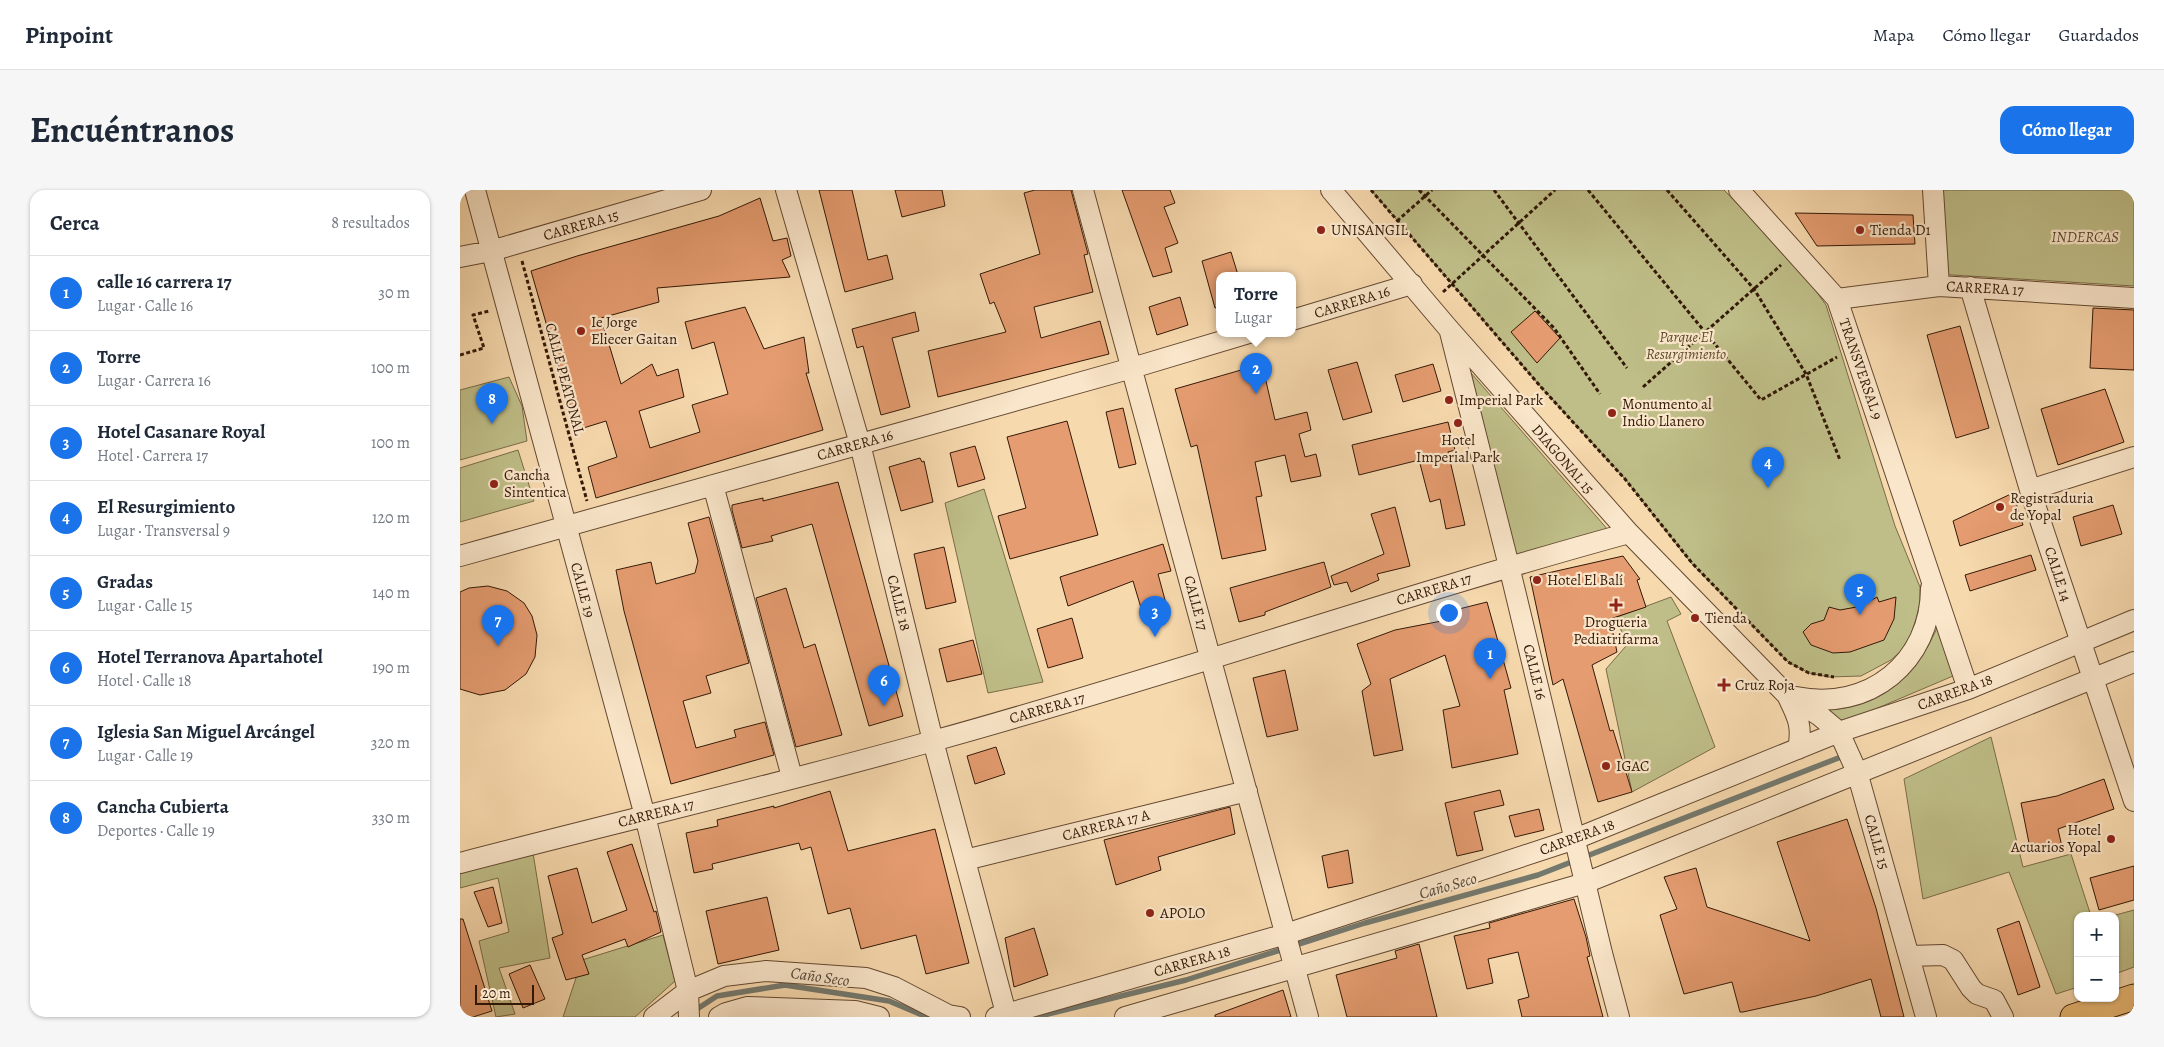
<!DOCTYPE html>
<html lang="es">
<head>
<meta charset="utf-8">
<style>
	body { margin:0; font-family:Alegreya,serif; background:#f6f6f7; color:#1f2937 }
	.controls { position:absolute; right:15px; bottom:15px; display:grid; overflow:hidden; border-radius:10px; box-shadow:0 1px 4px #0004 }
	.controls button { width:45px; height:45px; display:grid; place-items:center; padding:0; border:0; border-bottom:1px solid #e0e1e3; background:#fff; color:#1f2937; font:25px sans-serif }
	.scale { position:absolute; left:15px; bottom:12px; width:59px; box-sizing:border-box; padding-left:5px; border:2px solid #331907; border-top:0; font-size:14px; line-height:18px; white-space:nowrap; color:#331907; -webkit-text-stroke:4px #fae6ca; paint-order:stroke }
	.you { position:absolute; left:988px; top:422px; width:18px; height:18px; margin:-12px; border:4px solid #fff; border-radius:50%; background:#1a73e8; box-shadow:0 0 0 8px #1a73e833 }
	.badge { display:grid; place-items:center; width:32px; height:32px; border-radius:50%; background:#1a73e8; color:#fff; font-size:16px; font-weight:700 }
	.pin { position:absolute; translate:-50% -41px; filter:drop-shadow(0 1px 2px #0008) }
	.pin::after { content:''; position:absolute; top:26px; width:18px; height:15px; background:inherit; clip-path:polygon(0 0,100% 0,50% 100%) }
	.popup { position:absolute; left:756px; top:82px; width:80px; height:65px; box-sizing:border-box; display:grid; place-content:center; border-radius:10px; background:#fff; filter:drop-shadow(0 1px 4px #0005); font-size:16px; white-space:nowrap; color:#747a83 }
	.popup b { font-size:19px; color:#1f2937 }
	.popup::after { content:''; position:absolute; left:50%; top:100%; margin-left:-10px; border:10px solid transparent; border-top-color:#fff }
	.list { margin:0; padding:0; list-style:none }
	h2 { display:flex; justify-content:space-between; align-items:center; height:65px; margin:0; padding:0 20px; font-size:21px }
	h2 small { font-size:16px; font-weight:400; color:#747a83 }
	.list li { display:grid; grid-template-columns:32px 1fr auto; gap:15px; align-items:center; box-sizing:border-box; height:75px; padding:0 20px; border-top:1px solid #e0e1e3 }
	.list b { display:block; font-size:19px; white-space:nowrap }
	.list p { margin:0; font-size:16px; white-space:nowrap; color:#747a83 }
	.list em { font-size:16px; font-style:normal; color:#747a83 }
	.map { position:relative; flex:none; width:1674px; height:827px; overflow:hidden; border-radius:15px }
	header { display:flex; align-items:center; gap:30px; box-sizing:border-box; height:70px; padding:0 25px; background:#fff; border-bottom:1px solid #e0e1e3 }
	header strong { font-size:24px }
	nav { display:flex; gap:28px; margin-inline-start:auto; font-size:18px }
	.intro { display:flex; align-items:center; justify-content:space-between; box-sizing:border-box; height:120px; padding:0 30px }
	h1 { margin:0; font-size:35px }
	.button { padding:12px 22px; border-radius:15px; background:#1a73e8; color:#fff; font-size:18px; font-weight:700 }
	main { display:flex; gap:30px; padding:0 30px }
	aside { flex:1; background:#fff; border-radius:15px; box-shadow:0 1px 4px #0004 }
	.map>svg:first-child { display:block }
	.green { fill:#bfbe88; stroke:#796c48 }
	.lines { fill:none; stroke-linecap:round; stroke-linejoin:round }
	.stream { stroke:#74796e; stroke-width:5.5 }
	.building { fill:#e59c70; stroke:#331907 }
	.minor-casing { stroke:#644931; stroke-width:22 }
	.major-casing { stroke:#331907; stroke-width:27 }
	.path { stroke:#331907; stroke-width:3; stroke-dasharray:4 2.5; stroke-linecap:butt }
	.minor { stroke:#fae6ca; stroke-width:20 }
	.major { stroke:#ecbc77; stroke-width:25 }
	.poi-dot { fill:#8f2418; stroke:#fae6ca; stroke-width:2 }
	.labels { text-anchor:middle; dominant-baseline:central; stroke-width:4.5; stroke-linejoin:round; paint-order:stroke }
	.street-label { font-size:15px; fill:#331907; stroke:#fae6ca }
	.poi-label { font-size:15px; fill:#331907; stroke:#fae6ca; text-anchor:start }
	.park-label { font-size:15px; font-style:italic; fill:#5d4b2e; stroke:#fae6ca }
	.water-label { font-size:16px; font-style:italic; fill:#53493b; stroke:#fae6ca }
</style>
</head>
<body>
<header>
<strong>Pinpoint</strong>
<nav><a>Mapa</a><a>Cómo llegar</a><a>Guardados</a></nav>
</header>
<div class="intro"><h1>Encuéntranos</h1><a class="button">Cómo llegar</a></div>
<main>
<aside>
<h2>Cerca<small>8 resultados</small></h2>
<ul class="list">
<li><span class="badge">1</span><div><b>calle 16 carrera 17</b><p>Lugar · Calle 16</p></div><em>30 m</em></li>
<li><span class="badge">2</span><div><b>Torre</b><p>Lugar · Carrera 16</p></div><em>100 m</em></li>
<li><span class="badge">3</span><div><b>Hotel Casanare Royal</b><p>Hotel · Carrera 17</p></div><em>100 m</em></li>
<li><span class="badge">4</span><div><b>El Resurgimiento</b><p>Lugar · Transversal 9</p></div><em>120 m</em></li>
<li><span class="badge">5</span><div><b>Gradas</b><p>Lugar · Calle 15</p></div><em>140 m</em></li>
<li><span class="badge">6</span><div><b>Hotel Terranova Apartahotel</b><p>Hotel · Calle 18</p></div><em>190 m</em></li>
<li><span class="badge">7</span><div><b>Iglesia San Miguel Arcángel</b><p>Lugar · Calle 19</p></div><em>320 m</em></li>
<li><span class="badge">8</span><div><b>Cancha Cubierta</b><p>Deportes · Calle 19</p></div><em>330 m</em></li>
</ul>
</aside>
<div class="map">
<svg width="1674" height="827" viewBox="0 0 1674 827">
	<rect width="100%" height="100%" fill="#f7d9ae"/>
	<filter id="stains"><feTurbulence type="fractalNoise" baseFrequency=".004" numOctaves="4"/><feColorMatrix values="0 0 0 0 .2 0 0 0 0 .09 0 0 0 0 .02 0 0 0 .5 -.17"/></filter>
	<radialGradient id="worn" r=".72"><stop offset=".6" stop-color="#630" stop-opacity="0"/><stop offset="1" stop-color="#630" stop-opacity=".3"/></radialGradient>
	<path class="green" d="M911 0H1264L1341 80 1366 115 1435 336 1460 397V413L1456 429 1451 444 1442 460 1431 470 1401 486 1369 487 1349 483 1328 472 1232 374 1165 289 1081 197Z
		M1472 0H1674V96L1476 84Z
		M1011 183 1149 341 1056 367Z
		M49 187 62 216 67 251 0 270V200Z
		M58 260 74 311 0 332V278Z
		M524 299 583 492 528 503 485 313Z
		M1211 407 1221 424 1207 431 1255 557 1172 602 1146 479 1166 456 1157 427Z
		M1477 438 1493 486 1385 532 1361 520C1419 520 1454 489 1477 438Z
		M1531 547 1563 677 1611 664 1631 726H1618V797L1596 804 1549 682 1463 709 1444 589Z
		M73 663 90 768 39 778 55 824 36 827 19 751 49 742 38 688 0 698V680Z
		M1674 720V777L1655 784V726H1652Z
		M203 745 215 791 175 827H103L122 770Z"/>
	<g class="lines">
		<path class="stream" d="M234 821 257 806 325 795 429 811 467 827
			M576 827 726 790 905 733 1078 685 1386 565"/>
	</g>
	<path class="building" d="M359 0H392L408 70 427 65 433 89 385 102Z
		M435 0H482L485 16 442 27Z
		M575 0H611L628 64 624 65 633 102 574 117 581 148 640 131 649 164 478 207 468 161 546 142 534 112 530 114 520 84 580 64 564 3Z
		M662 0H710L715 13 704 17 718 53 705 58 712 82 693 87Z
		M300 8 313 51 327 48 331 66 322 70 330 87 197 98 199 112 141 128 161 194 192 174 197 186 218 179 224 207 179 221 190 258 240 242 232 215 268 204 254 152 232 159 225 132 285 117 304 159 344 147 349 183H346L363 240 136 308 128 277 157 267 146 231 117 240 71 81 117 66 259 26Z
		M1335 23 1453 25 1455 54 1357 56Z
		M771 62 778 85H760V117L755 118 742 71Z
		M720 107 728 135 697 145 689 117Z
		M1633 118 1674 120V180L1630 178Z
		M1075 121 1100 148 1077 173 1051 142Z
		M455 122 459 141 432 148 450 217 421 225 403 156 397 158 392 139Z
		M1500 136 1529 238 1496 248 1467 145Z
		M897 172 912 222 883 230 868 180Z
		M802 174 815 230 847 222 851 240 839 244 845 267 856 264 861 286 831 292 825 265 795 272 802 306 796 307 806 360 762 369 737 255 731 257 715 199Z
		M973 174 981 201 943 212 935 185Z
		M1645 199 1664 252 1598 275 1581 219Z
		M663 218 676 274 659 278 646 222Z
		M607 231 638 345 550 369 538 326 566 318 547 247Z
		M988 232 995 260 988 262 1005 335 986 339 980 309 970 312 959 270 899 285 892 255Z
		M515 256 525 289 498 297 490 263Z
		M460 268 462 272 464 271 473 312 441 321 429 277Z
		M378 292 443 526 409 536 352 334 311 346 313 351 282 358 272 320V315L303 308V311Z
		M1553 303 1563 335 1500 356 1493 331Z
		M1653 315 1662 344 1621 356 1613 327Z
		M935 317 950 376 917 384 919 390 891 402 887 392 874 395 871 386 924 364 911 324Z
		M249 327 289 473 246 486 251 503 223 511 236 558 276 547 274 540 305 532 314 565 211 594 164 421 156 380 191 372 196 394 235 383 238 371 228 333Z
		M703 354 711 381 698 384 708 421 684 428 673 391 608 416 600 387Z
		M484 357 496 412 466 419 454 364Z
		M1571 365 1576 380 1510 401 1505 385Z
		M1163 366 1180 389 1177 390 1186 417 1150 429 1157 462 1132 475 1150 541 1153 540 1172 602 1138 612 1103 489 1093 495 1070 387Z
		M864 372 871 397 805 422V425L779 432 770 398Z
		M28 396 47 401 64 413 72 426 77 445 75 467 66 484 45 500 20 505 0 499V402L9 398Z
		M326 398 344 458 355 454 382 545 336 557 296 408Z
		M1417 407 1419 412 1436 407 1434 429 1424 450 1390 462 1373 463 1351 455 1343 442 1351 434 1364 430 1369 417 1380 420 1402 416Z
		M1027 412 1051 498 1044 500 1058 564 992 578 983 520 1000 516 985 465 930 489 943 560 914 566 902 501 911 494 897 454 935 440 997 428 995 420Z
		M612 428 623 468 588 478 577 439Z
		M513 450 522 484 487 492 479 459Z
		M825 480 838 540 807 547 793 488Z
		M536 557 545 584 515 594 507 566Z
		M1644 589 1654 619 1598 639 1602 657 1571 663 1561 613 1597 606Z
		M1040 600 1044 615 1014 622 1023 660 997 666 985 613Z
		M370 601 388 661 475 639 509 773 466 784 456 745 401 759 390 718 368 724 351 657 341 660 339 653 252 674 253 679 234 683 226 643 258 636 257 630 314 616V618Z
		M770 617 775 644 698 667 701 680 656 695 644 650Z
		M1079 619 1084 640 1055 647 1049 626Z
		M1387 629 1416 718 1444 827H1421L1411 789 1356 806 1283 822H1280L1272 792 1224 804 1200 725 1217 719 1204 687 1236 678 1247 717 1350 751 1317 652Z
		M172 654 194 722 196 721 201 742 168 757 165 749 122 765 129 784 106 790 92 748 103 744 88 686 117 678 132 733 167 720 147 662Z
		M888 660 893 693 868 698 862 666Z
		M1674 676V710L1639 720 1630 688Z
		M33 697 42 733 28 737 14 702Z
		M307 707 319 760 258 774 246 721Z
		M1114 709 1126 747 1130 766 1127 767 1143 827H1062L1058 810 1069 807 1058 762 1028 769 1033 793 1007 799 994 746 1030 738 1029 733Z
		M0 729H3L32 821 13 827H0Z
		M1559 731 1580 797 1558 805 1537 739Z
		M574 738 588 785 554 797 545 748Z
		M959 754 977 827H887L876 785 937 768 935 761Z
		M70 775 85 809 63 818 49 784Z
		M823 800 831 827H755V825Z"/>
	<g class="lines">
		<g class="minor-casing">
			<path id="minor" d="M15 0 185 626 228 801 229 827
				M326 0 400 254 473 551 547 827
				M623 0 848 827
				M871 0 988 138 1169 343 1327 505 1360 526 1379 542 1397 582 1466 827
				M1279 0 1377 109 1508 499
				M1473 0 1479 96
				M0 67 31 61 241 0
				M1510 97 1570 300 1674 611
				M1377 109 1479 96 1674 108
				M832 130 952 94
				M990 142 1049 376 1142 763 1159 827
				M253 295 332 587
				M1570 300 1674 267
				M0 366 672 178 789 143
				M1327 505C1337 526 1343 535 1338 559
				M1336 507C1409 522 1471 472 1471 398
				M505 670 787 601
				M0 673C158 632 316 595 473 551 706 487 935 407 1169 343
				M1449 766 1483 765 1493 770 1511 798 1517 804 1534 810 1543 827
				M194 827 228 801 264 786 306 781 406 788 434 797 488 825 500 827
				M259 827 266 823 287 817 395 821 419 827
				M536 827 826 744 1115 649 1379 542 1508 499 1674 430
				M665 827 1125 693 1674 472"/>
		</g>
		<g class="major-casing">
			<path id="major" d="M1613 827 1674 807"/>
		</g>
		<path class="path" d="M911 0 1081 197 1165 289 1232 373 1328 472 1349 483 1374 487
			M959 0 1094 138 1140 204
			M1034 0 1167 178
			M1128 0 1301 210 1377 167
			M1207 0 1294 99 1346 184 1380 270
			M937 31 972 0
			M62 71 127 311
			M983 102 1095 0
			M0 165 24 158 13 125 29 121
			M1183 197 1321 75"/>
		<use href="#minor" class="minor"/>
		<use href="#major" class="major"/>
	</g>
	<g class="poi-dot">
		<circle cx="861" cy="40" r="5"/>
		<circle cx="1400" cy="40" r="5"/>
		<circle cx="121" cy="141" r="5"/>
		<circle cx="989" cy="210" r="5"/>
		<circle cx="1152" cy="223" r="5"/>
		<circle cx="998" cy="233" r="5"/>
		<circle cx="34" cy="294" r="5"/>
		<circle cx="1540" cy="317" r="5"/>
		<circle cx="1077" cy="390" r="5"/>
		<path d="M1153.5 407.5h5v5h5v5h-5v5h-5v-5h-5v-5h5z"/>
		<circle cx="1235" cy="428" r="5"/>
		<path d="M1261.5 487.5h5v5h5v5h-5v5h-5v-5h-5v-5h5z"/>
		<circle cx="1146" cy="576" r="5"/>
		<circle cx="1651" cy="649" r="5"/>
		<circle cx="690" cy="723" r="5"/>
	</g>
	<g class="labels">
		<g class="street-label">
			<text transform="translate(121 35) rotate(-16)">CARRERA 15</text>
			<text transform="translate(1525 98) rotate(3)">CARRERA 17</text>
			<text transform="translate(892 112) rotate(-17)">CARRERA 16</text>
			<text transform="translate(1401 179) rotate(71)">TRANSVERSAL 9</text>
			<text transform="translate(105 189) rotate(75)">CALLE PEATONAL</text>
			<text transform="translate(395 255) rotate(-16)">CARRERA 16</text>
			<text transform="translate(1103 269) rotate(49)">DIAGONAL 15</text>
			<text transform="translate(1598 384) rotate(72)">CALLE 14</text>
			<text transform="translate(974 399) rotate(-17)">CARRERA 17</text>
			<text transform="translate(123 400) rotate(75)">CALLE 19</text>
			<text transform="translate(439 413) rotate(76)">CALLE 18</text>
			<text transform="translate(736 413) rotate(75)">CALLE 17</text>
			<text transform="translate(1075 482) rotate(76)">CALLE 16</text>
			<text transform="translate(1495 502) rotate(-20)">CARRERA 18</text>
			<text transform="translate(587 518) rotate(-16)">CARRERA 17</text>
			<text transform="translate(196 623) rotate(-14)">CARRERA 17</text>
			<text transform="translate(646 635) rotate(-14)">CARRERA 17 A</text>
			<text transform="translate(1117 647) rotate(-20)">CARRERA 18</text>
			<text transform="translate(1417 652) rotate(74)">CALLE 15</text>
			<text transform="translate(732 771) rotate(-16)">CARRERA 18</text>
		</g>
		<g class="poi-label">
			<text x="871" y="40">UNISANGIL</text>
			<text x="1410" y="40">Tienda D1</text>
			<text x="131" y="132">Ie Jorge<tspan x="131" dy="17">Eliecer Gaitan</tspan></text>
			<text x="999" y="210">Imperial Park</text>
			<text x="1162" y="214">Monumento al<tspan x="1162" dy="17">Indio Llanero</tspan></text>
			<text x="998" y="250" text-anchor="middle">Hotel<tspan x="998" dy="17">Imperial Park</tspan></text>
			<text x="44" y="285">Cancha<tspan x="44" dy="17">Sintentica</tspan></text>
			<text x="1550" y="308">Registraduria<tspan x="1550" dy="17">de Yopal</tspan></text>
			<text x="1087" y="390">Hotel El Balí</text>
			<text x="1245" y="428">Tienda</text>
			<text x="1156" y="432" text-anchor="middle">Drogueria<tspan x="1156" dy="17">Pediatrifarma</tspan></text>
			<text x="1275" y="495">Cruz Roja</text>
			<text x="1156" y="576">IGAC</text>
			<text x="1641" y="640" text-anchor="end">Hotel<tspan x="1641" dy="17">Acuarios Yopal</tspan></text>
			<text x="700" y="723">APOLO</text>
		</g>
		<g class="park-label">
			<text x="1625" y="47">INDERCAS</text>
			<text x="1226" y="147">Parque El<tspan x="1226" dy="17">Resurgimiento</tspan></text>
		</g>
		<g class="water-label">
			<text transform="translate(988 696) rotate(-16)">Caño Seco</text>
			<text transform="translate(360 787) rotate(8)">Caño Seco</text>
		</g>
	</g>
	<rect width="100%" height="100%" filter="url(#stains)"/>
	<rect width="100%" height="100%" fill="url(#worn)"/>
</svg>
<div class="controls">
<button>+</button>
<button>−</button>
</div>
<div class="scale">20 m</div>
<div class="you"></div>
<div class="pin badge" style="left:1030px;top:489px">1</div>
<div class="pin badge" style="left:796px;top:204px">2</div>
<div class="popup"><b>Torre</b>Lugar</div>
<div class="pin badge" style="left:695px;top:447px">3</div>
<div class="pin badge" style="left:1308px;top:298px">4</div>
<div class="pin badge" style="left:1400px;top:425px">5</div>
<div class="pin badge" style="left:424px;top:516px">6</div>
<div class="pin badge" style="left:38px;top:456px">7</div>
<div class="pin badge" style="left:32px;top:234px">8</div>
</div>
</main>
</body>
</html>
